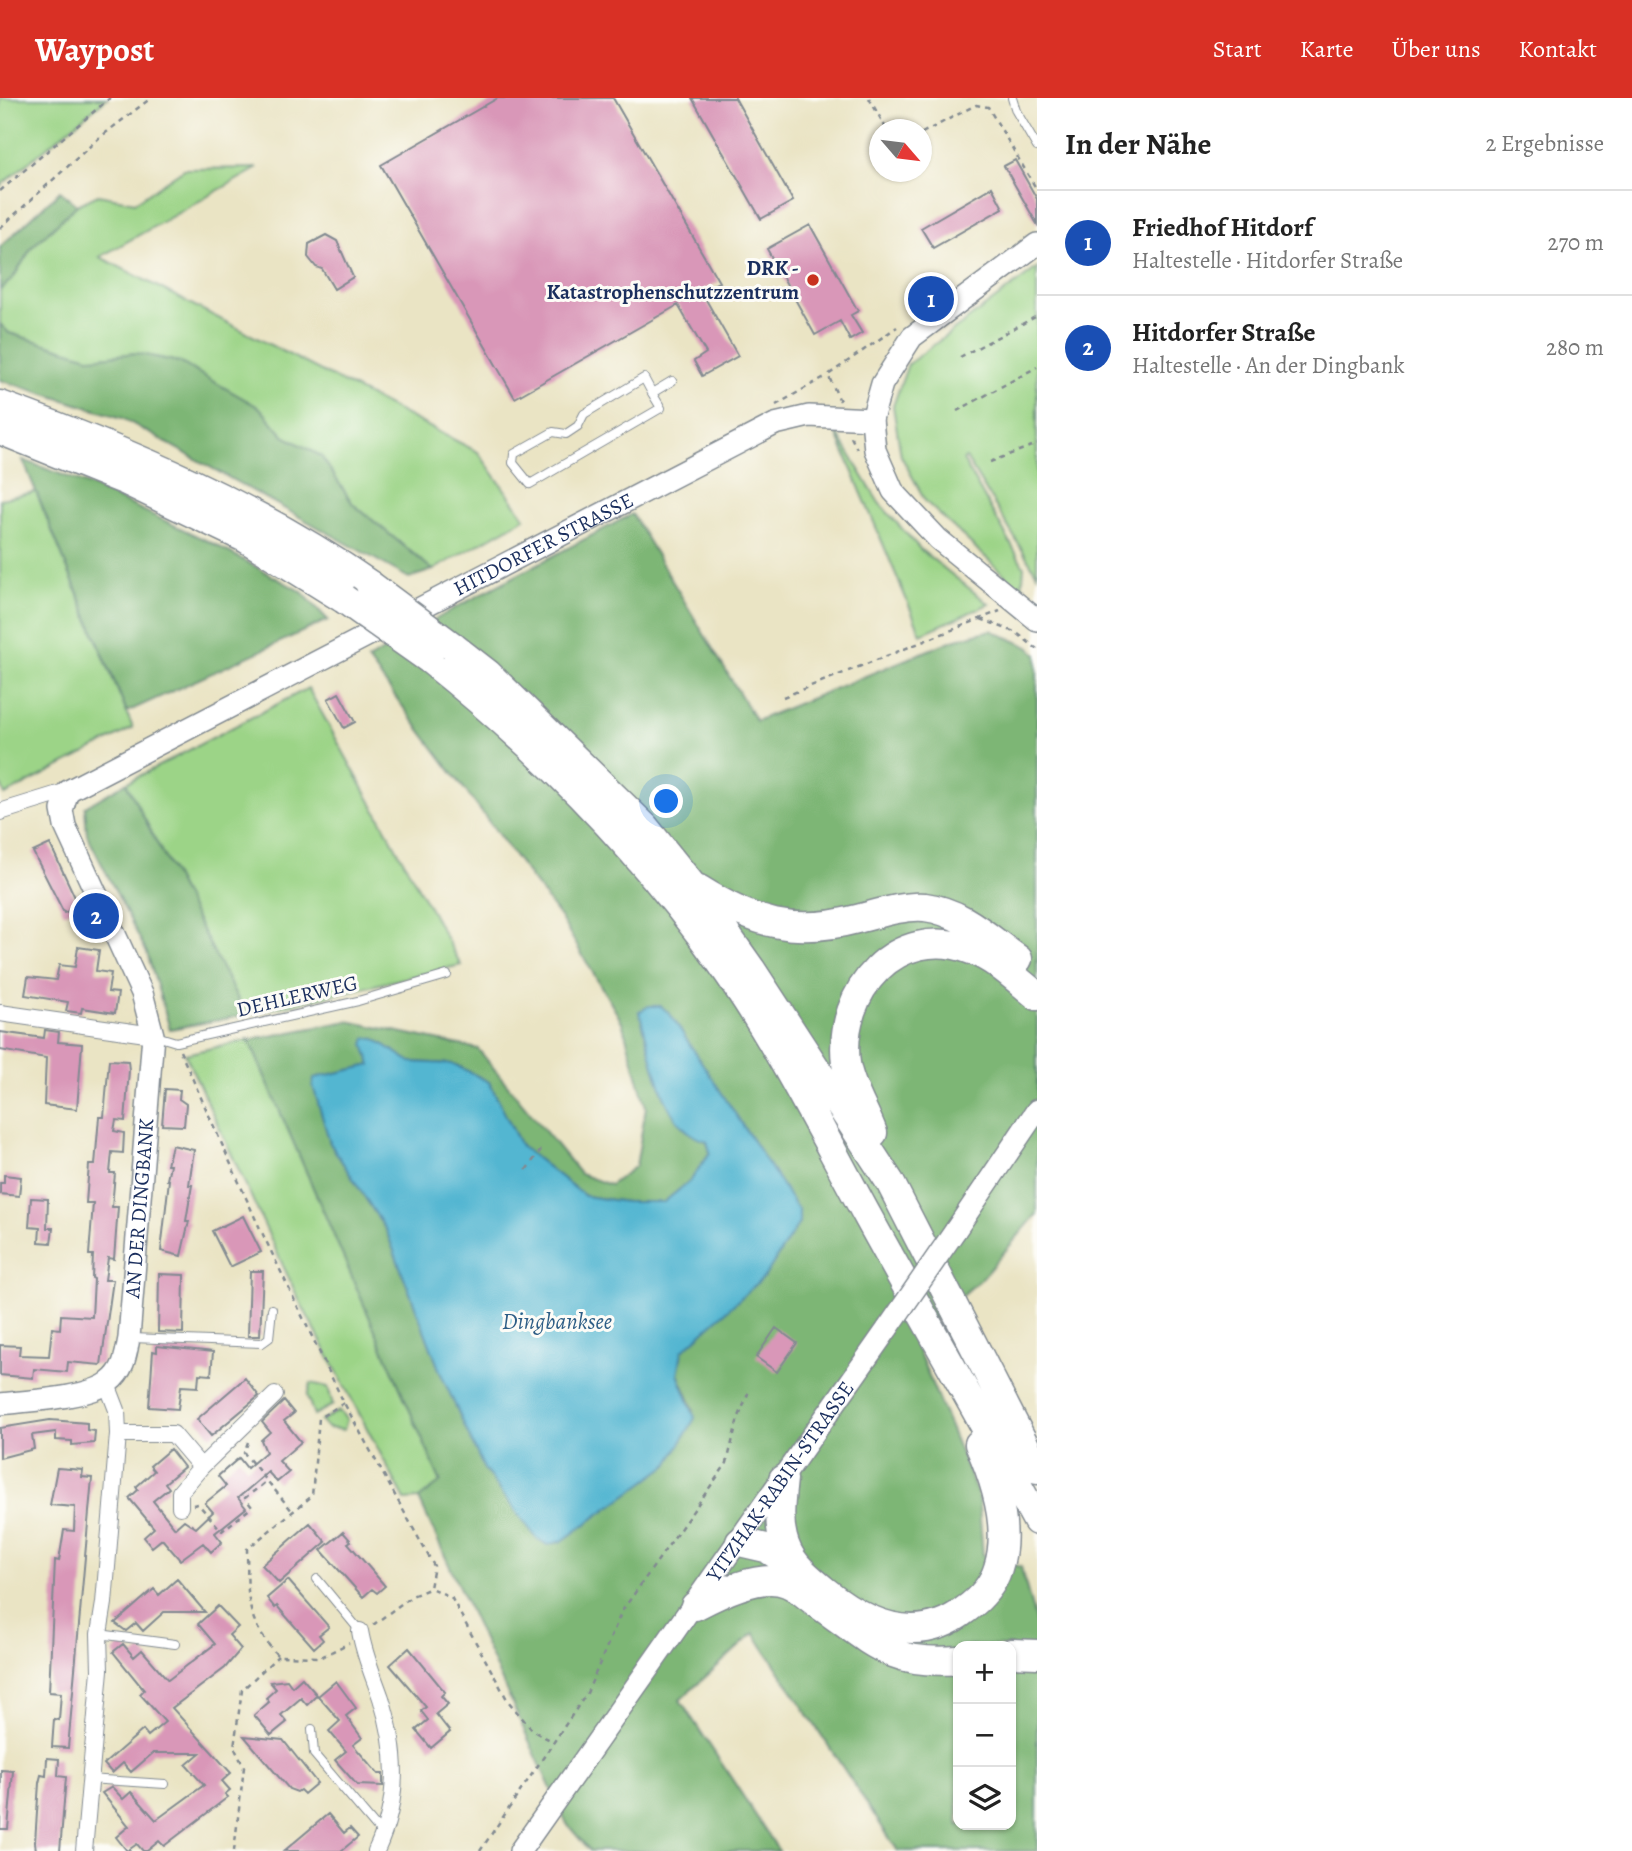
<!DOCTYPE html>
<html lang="de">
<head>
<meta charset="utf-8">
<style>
	body { margin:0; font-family:Alegreya,serif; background:#f6f6f6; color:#222 }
	.controls { position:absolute; right:21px; bottom:21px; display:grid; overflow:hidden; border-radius:14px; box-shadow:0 2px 5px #0004 }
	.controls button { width:63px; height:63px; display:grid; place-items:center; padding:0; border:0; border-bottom:2px solid #e0e0e0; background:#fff; color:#222; font:35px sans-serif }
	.compass { position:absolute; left:869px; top:21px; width:63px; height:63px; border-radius:50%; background:#fff; box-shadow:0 2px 5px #0004; rotate:118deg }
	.you { position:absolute; left:667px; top:704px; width:24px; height:24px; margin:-18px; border:5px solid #fff; border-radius:50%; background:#1a73e8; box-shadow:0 0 0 10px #1a73e833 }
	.badge { display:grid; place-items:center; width:46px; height:46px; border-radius:50%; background:#d93025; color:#fff; font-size:23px; font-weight:700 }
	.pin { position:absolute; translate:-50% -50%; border:4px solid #fff; box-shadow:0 2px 7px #0006 }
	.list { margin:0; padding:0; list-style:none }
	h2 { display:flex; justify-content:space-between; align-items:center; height:91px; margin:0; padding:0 28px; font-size:30px }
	h2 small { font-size:23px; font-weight:400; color:#767676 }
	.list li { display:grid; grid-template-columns:46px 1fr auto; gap:21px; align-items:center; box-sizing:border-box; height:105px; padding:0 28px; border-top:2px solid #e0e0e0 }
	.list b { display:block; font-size:26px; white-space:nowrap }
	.list p { margin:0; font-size:23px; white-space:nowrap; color:#767676 }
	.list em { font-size:23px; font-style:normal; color:#767676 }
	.icon { flex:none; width:38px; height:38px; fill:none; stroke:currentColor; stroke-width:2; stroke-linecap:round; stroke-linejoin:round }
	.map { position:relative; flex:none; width:1037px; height:1753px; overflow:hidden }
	header { display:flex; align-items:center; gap:42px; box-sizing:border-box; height:98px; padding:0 35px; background:#d93025; color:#fff }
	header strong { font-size:33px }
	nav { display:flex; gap:38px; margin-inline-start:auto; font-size:24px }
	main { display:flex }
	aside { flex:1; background:#fff }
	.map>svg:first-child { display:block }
	.green { fill:#9cd487; stroke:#5c8272; stroke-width:2 }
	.forest { fill:#7db674; stroke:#4c7269; stroke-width:2; fill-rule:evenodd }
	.water { fill:#52b6d1; stroke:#367298; stroke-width:2 }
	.building { fill:#d997b8 }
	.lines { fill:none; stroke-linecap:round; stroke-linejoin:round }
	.lane-casing { stroke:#828a91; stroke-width:10 }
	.street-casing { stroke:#828a91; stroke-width:18 }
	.secondary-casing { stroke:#828a91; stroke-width:24 }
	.highway-casing { stroke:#828a91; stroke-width:31 }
	.path { stroke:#828a91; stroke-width:2.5; stroke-dasharray:5 5; stroke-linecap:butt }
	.lane { stroke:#fff; stroke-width:8 }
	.street { stroke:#fff; stroke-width:16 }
	.secondary { stroke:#fff; stroke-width:21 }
	.highway { stroke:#fff; stroke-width:28 }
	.secondary-bridge-casing { stroke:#828a91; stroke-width:24; stroke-linecap:butt }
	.highway-bridge-casing { stroke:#828a91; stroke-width:31; stroke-linecap:butt }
	.secondary-bridge { stroke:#fff; stroke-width:21 }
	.highway-bridge { stroke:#fff; stroke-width:28 }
	.poi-dot { fill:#c8321e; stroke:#fdfcf7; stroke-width:2.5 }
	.labels { text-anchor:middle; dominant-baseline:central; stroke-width:6; stroke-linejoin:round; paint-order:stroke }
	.poi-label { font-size:21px; font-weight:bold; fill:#1b2f5e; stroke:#fdfcf7; text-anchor:end }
	.street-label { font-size:21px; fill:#1b2f5e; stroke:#fdfcf7 }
	.water-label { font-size:23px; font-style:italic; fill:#2e5e86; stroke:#fdfcf7 }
</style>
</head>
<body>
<header>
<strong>Waypost</strong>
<nav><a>Start</a><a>Karte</a><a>Über uns</a><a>Kontakt</a></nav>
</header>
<main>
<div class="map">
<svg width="1037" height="1753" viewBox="0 0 1037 1753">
	<rect width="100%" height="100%" fill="#fdfcf7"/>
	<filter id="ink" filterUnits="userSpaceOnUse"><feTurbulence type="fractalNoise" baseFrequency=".0143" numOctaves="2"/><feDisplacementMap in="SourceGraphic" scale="14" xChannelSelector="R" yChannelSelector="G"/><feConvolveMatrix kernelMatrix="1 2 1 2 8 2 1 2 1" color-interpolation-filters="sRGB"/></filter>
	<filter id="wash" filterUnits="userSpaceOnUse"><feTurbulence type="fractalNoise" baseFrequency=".00686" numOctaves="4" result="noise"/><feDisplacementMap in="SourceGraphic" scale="28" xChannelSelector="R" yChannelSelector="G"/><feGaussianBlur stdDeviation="1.57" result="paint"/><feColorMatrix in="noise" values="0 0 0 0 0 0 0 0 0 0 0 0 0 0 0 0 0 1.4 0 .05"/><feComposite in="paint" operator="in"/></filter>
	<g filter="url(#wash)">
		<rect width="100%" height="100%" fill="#eae4c4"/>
		<path class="green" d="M0 0H107L0 88Z
			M258 70 100 159 478 354 525 420 433 472 353 406 321 358 284 338 260 310 179 264 136 255 92 260 9 235 0 226V192L13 180 32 149 77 107 98 97 135 104 184 71Z
			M1037 170V476L966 360 963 362 1024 469 1022 493 926 404 901 358 893 308 908 266Z
			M835 332 879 405 921 452 989 506 921 536Z
			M36 394 133 630 5 697 0 684V401Z
			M308 590 461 867 246 917 126 685Z
			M249 942 441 1384 419 1401 405 1402 299 1202 185 956Z
			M311 1285 328 1289 333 1307 314 1317 307 1298Z
			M339 1313 347 1321 344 1332 328 1330 320 1323Z"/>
		<path class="forest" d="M60 93 77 107 32 149 13 180 0 192V149Z
			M0 226 9 235 92 260 136 255 179 264 260 310 284 338 321 358 353 406 433 472 409 480 122 320 0 282Z
			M23 362 89 387 214 446 302 494 328 522 127 614Z
			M632 416 756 623 953 542 991 532 1029 549 1037 557V1116L981 1181 913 1240 978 1397 983 1457 1021 1469 1037 1529V1753H898L754 1535 680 1602 779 1753H590L567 1726 419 1401 441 1384 249 942 348 923 478 951 580 1076 610 1087 636 1068 646 1009 622 924 560 819 368 562 453 511ZM639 914 799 1113 708 1229 682 1253 678 1276 694 1312 441 1276 386 1132 330 1045 314 980 372 967 375 941 411 964 454 966 489 984 521 1048 585 1098 626 1104H664L691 1082 710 1054 707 1043C661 1032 653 954 639 914ZM958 1548H1011V1727H958Z
			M126 685 246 917 170 931 147 855 87 737 85 709Z"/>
		<path class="water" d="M649 908H661L670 916 799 1113V1125L765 1178 682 1253 678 1276 695 1320 668 1367 562 1443 548 1447 538 1442 484 1371 441 1276 386 1132 330 1045 313 988 314 980 371 967 364 947 366 940 375 941 411 964 454 966 489 984 521 1048 585 1098 626 1104H664L691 1082 710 1054 707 1043C660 1032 653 954 639 914Z"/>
		<g id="blocks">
			<path class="building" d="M498 0H613L719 184 701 193 738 258 702 278 694 263 706 255 678 207 515 300 381 67Z
				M692 0H735L793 103 761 121Z
				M1015 62 1037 101V126L1004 68Z
				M992 89 1003 110 933 150 921 130Z
				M810 127 858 213 851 217 862 235 850 242 840 223 815 237 767 151Z
				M326 137 337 143 353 179 334 191 322 171 316 169 308 159 309 146Z
				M339 595 355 624 344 630 328 601Z
				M50 746 79 808 64 815 33 754Z
				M78 849 99 852 96 873 111 875 108 894 118 895 115 915 82 910 81 915 66 913 68 904 25 897 28 879 56 882 59 867 75 869Z
				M45 932 59 934 58 944 82 946 77 1011 44 1007 46 960 0 952V934L44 940Z
				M109 962 128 963 129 972 125 1023 116 1022 114 1033 124 1035 123 1055 112 1054 110 1075H115L112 1109H118L114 1161 108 1160 105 1182H113L101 1267 68 1264 67 1274 34 1271 33 1280 0 1277V1247L20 1248 19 1257 49 1258 52 1230 60 1231 61 1217 92 1219 94 1181 92 1180 93 1157H89L93 1105H86L89 1067H95L99 1019H104Z
				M165 991 180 992 179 1001 186 1006 184 1028 162 1027Z
				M172 1047 194 1052 189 1087H192L186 1123H189L181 1158 161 1153 169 1082H167L170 1067H167Z
				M4 1077 21 1079 19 1098 0 1096V1085H4Z
				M31 1100 48 1101 47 1130H53L51 1145 39 1144 40 1130 29 1129Z
				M243 1118 261 1154 230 1169 212 1133Z
				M250 1173H263L260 1238H248Z
				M159 1176 184 1177 183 1235 158 1234Z
				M776 1230 797 1245 777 1274 756 1259Z
				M157 1248 213 1254 211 1277 199 1276 198 1289 181 1288 178 1311 149 1309 153 1253 157 1254Z
				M245 1280 259 1298 211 1338 197 1321Z
				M284 1303 294 1315 284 1323 301 1344 279 1363 289 1374 277 1384 268 1374 238 1400 246 1410 215 1435 222 1444 211 1454 203 1445 180 1462 162 1441 152 1449 144 1439 154 1430 129 1400 138 1392 136 1389 154 1373 150 1368 170 1351 184 1369 165 1385 169 1390 153 1403 175 1430 184 1422 196 1430 213 1414 205 1405 226 1388 218 1378 239 1360 247 1370 266 1354 261 1342 270 1334 262 1324Z
				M50 1322 87 1325V1332L95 1333 94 1345 72 1347V1343L56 1342V1334L32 1337 34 1351 0 1360V1330Z
				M57 1370 83 1372 82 1379 92 1380 68 1650 52 1649 54 1621 59 1622 61 1595 49 1594 55 1462 59 1463 64 1432 74 1433 75 1409 50 1407Z
				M310 1425 326 1444 279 1485 262 1467Z
				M343 1434 351 1443 348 1445 385 1488 377 1495 372 1491 363 1499 321 1452Z
				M177 1481 205 1514H164L143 1533 136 1525 126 1533 115 1525 154 1491 159 1497Z
				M288 1482 329 1529 319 1537 323 1542 314 1550 277 1508 275 1510 267 1500Z
				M218 1508 238 1529 229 1537 241 1551 225 1570 172 1610 231 1675 222 1683 230 1692 225 1696 228 1699 164 1748 159 1743 147 1753H143L137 1746 127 1753 116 1739 129 1728 102 1695 112 1689 123 1701 131 1694 156 1722 204 1687 186 1667 200 1655H153L131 1674 123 1665 112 1675 104 1666 143 1632 148 1638 165 1624 140 1596 144 1592 113 1554 123 1546 134 1559 142 1552 168 1582 215 1546 198 1526Z
				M409 1550 445 1594 441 1598 448 1606 436 1616 450 1634 431 1650 416 1632 428 1622 421 1613 426 1609 390 1567Z
				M302 1580 317 1597 307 1607 301 1600 281 1617 287 1624 271 1637 254 1617 269 1604 266 1600 276 1591 270 1584 287 1582 292 1589Z
				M336 1583 356 1610 346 1618 362 1640 353 1647 378 1676H383V1688L357 1687 335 1662 346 1653 329 1633 340 1623 318 1598Z
				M244 1638 283 1642 317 1685 304 1696 300 1692 297 1694 289 1691Z
				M47 1660 59 1661 58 1678 66 1679 60 1753H36L35 1744 39 1685 41 1677 46 1678Z
				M1 1672 13 1673 8 1731H0Z
				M328 1716 344 1735 350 1730 358 1739 341 1753H284Z"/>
		</g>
	</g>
	<g filter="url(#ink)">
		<use href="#blocks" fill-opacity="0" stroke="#828a91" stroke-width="2"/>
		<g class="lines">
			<g class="lane-casing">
				<path id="lane" d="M1012 0 1016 13 1037 49
					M652 295 661 310 530 386 513 365 514 356 553 334 566 336 578 328 584 316 644 280 652 295 672 283
					M153 937 176 944 358 903 447 877
					M132 1240 262 1245 269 1240 272 1211
					M317 1481 360 1533
					M99 1536 175 1546
					M312 1631 314 1656 382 1736
					M88 1681 165 1686"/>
			</g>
			<g class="street-casing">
				<path id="street" d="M0 714 68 693
					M0 915 153 937
					M118 1336H173L201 1369 275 1297
					M180 1409V1394L201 1369
					M360 1533C364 1557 373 1577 381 1600 398 1653 400 1702 376 1753
					M84 1753 100 1572 99 1536 104 1505 118 1336 117 1312 107 1286"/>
			</g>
			<g class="secondary-casing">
				<g id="secondary">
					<path d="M1037 146 912 239 882 286 872 321 875 352 893 393 938 441 1037 522"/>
					<path d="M955 1133 1037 1012"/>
					<path id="s1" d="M0 1306C27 1303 89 1300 109 1284 124 1273 126 1257 129 1240L153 937 142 895 65 728 62 712 68 693 775 326 809 318 872 321"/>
					<path id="s2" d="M520 1753 888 1230"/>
				</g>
			</g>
			<g class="highway-casing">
				<path id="highway" d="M0 307C128 354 258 408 370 487
					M0 332 124 382 247 441 344 501
					M452 548 488 576 644 728 690 785 751 871 890 1084 1037 1371
					M429 561C538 648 640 751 721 865 778 945 821 1033 868 1119 924 1221 982 1321 1037 1423
					M699 791C753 825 794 838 857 821 877 816 904 807 925 809 963 814 988 840 1018 861
					M873 1035C865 1013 849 988 846 965 837 893 897 824 971 852 996 861 1017 882 1037 898
					M783 1381C781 1401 778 1421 783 1440 789 1465 806 1477 825 1493 866 1526 918 1549 965 1512 979 1502 993 1487 998 1470 1011 1430 995 1382 979 1346
					M740 1444 766 1450 797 1470
					M695 1508C718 1496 761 1474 787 1485 798 1489 809 1500 818 1506 871 1543 889 1568 958 1562
					M1011 1555 1037 1556"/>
			</g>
			<path class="path" d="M869 0 887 32
				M922 35 976 7 988 9 1037 92
				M0 93 110 0
				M0 130 99 40 151 0
				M960 259 1037 218
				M840 303 828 277 897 229
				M776 307 828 277
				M957 313 1037 269
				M851 339 857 351
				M990 364 1037 346
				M981 521 1017 535 1037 551
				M783 599 1000 513
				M180 953 256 1122 344 1305 434 1468 430 1490 451 1499 508 1603 533 1633 554 1644
				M526 1072 541 1052
				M344 1305 319 1320 312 1398 247 1451C248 1499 244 1520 278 1558L321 1559 349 1545
				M248 1344 244 1355 293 1414
				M193 1407 198 1406 222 1433 252 1409 245 1400 267 1383
				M373 1527 412 1498 429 1491
				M234 1753 244 1669 234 1649 242 1592 278 1558
				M480 1753 587 1595 622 1513 727 1365 737 1324 749 1293"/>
			<use href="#lane" class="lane"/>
			<use href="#street" class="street"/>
			<use href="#secondary" class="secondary"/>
			<use href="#highway" class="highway"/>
			<g class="secondary-bridge-casing">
				<path id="secondary-bridge" d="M888 1230 955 1133"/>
			</g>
			<g class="highway-bridge-casing">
				<path id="highway-bridge" d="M370 487 452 548
					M344 501 429 561"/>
			</g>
			<use href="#secondary-bridge" class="secondary-bridge"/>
			<use href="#highway-bridge" class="highway-bridge"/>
		</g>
	</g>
	<circle class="poi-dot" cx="813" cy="182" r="7"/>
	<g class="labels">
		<g class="poi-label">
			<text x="799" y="170">DRK -<tspan x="799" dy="24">Katastrophenschutzzentrum</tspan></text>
		</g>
		<g class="street-label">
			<text stroke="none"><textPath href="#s1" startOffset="1265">HITDORFER STRASSE</textPath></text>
			<text transform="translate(297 898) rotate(-13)">DEHLERWEG</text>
			<text stroke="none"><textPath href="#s1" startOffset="292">AN DER DINGBANK</textPath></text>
			<text stroke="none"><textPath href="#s2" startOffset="452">YITZHAK-RABIN-STRASSE</textPath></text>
		</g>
		<g class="water-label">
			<text x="557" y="1223">Dingbanksee</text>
		</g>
	</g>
</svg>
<div class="controls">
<button>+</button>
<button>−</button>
<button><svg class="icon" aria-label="layers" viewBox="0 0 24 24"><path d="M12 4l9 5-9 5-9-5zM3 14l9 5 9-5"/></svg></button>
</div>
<svg class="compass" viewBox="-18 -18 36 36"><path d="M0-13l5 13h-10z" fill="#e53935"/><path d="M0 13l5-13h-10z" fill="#767676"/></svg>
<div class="you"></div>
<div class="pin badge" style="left:931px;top:201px;background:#1a4fb4">1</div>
<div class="pin badge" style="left:96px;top:818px;background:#1a4fb4">2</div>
</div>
<aside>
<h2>In der Nähe<small>2 Ergebnisse</small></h2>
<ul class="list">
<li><span class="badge" style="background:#1a4fb4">1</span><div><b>Friedhof Hitdorf</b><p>Haltestelle · Hitdorfer Straße</p></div><em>270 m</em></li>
<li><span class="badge" style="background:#1a4fb4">2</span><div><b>Hitdorfer Straße</b><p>Haltestelle · An der Dingbank</p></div><em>280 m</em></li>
</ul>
</aside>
</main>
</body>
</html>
